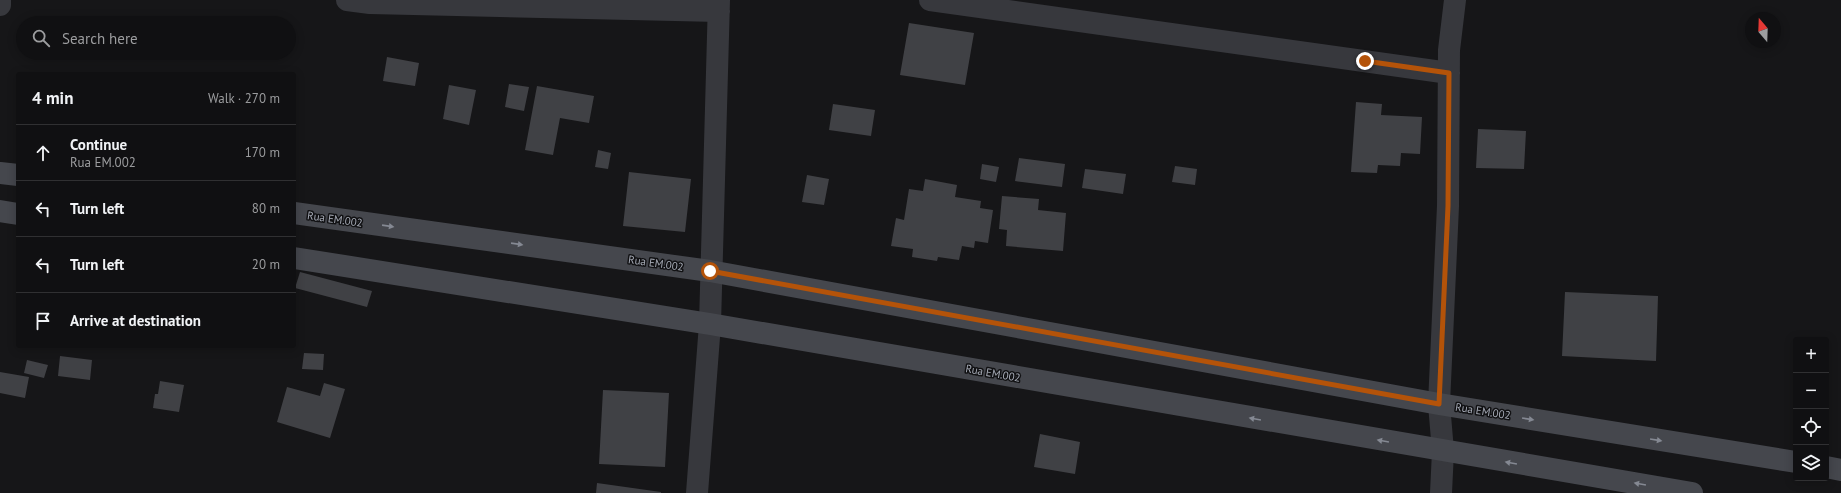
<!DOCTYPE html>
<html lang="en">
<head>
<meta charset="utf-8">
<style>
	body { margin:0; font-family:"PT Sans",sans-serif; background:#19191b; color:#f1f3f6 }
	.controls { position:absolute; right:12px; bottom:12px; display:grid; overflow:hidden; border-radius:4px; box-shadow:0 2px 10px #0003 }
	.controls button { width:36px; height:36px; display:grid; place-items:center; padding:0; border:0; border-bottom:1px solid #303032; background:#101012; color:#f1f3f6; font:20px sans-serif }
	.compass { position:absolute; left:1745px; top:12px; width:36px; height:36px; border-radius:50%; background:#101012; box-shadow:0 2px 10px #0003; rotate:341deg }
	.stop { position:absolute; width:12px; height:12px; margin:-9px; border:3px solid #b45309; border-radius:50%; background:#fff }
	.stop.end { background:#b45309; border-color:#fff; box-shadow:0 1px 4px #0008 }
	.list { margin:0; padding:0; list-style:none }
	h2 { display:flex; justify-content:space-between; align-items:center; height:52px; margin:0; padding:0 16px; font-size:17px }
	h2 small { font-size:13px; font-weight:400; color:#9c9d9f }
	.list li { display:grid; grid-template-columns:26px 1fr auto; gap:12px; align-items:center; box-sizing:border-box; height:56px; padding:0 16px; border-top:1px solid #303032 }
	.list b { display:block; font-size:15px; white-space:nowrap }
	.list p { margin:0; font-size:13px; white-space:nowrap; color:#9c9d9f }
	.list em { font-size:13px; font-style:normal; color:#9c9d9f }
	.icon { flex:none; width:22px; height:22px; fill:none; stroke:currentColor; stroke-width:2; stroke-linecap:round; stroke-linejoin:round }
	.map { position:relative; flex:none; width:1841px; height:493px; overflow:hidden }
	.search { position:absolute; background:#101012; box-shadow:0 2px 10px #0003; left:16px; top:16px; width:280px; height:44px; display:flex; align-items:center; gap:10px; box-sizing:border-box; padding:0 14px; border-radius:22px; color:#9c9d9f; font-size:15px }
	.panel { position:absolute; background:#101012; box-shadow:0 2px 10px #0003; left:16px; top:72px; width:280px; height:276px; border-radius:4px }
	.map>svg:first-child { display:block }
	.building { fill:#404145 }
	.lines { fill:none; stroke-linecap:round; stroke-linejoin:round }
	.street { stroke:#37383d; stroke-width:22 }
	.secondary { stroke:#45474d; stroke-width:22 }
	.oneway { fill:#858993 }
	.route { stroke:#b45309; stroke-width:5 }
	.labels { text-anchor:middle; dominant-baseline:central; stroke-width:3; stroke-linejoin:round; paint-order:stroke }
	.street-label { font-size:11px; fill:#a8adb8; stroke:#111113 }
</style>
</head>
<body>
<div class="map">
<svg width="1841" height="493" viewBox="0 0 1841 493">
	<rect width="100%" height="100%" fill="#161618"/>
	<path class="building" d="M909 23 974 33 965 85 900 75Z
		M387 57 419 63 415 86 383 81Z
		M509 84 529 87 524 111 505 107Z
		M449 85 476 90 469 125 443 119Z
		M537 86 594 96 589 123 560 118 553 155 525 150Z
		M1356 102 1382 104 1381 115 1422 117 1420 154 1401 153 1400 166 1378 165 1377 173 1351 172Z
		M833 104 875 110 871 136 829 130Z
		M1478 129 1526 131 1524 169 1476 168Z
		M598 150 611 153 608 169 595 167Z
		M1019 158 1065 164 1062 187 1015 181Z
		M982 164 999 167 996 182 980 179Z
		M1175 166 1197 169 1195 185 1172 182Z
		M1085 169 1126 174 1123 194 1082 188Z
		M629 172 691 179 685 232 623 226Z
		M807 175 829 179 824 205 802 202Z
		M925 179 957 185 955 197 981 201 980 208 993 210 988 243 975 241 974 248 962 246 959 260 938 257 937 261 912 257 913 249 891 246 896 218 904 220 909 189 923 191Z
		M1002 196 1039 199 1038 210 1066 213 1063 251 1006 246 1007 230 999 229Z
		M300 272 372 291 367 307 295 288Z
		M1565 292 1658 296 1656 361 1562 356Z
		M304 353 324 354 323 370 302 369Z
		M60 356 92 360 90 380 58 376Z
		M27 360 48 365 44 378 24 373Z
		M0 372 29 377 25 398 0 393Z
		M160 381 184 385 179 412 153 408 155 394H158Z
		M324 383 345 389 330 438 277 422 287 387 320 396Z
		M603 390 669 393 665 467 599 464Z
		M1040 434 1080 442 1075 474 1034 467Z
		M597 483 661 492V493H596Z"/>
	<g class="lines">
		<path class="street" d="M347 0 370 3 719 11
			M930 0 1449 73
			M0 5V0
			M697 493 710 324 719 0
			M1441 493 1443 451 1439 404 1448 206 1449 50 1455 0"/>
		<path class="secondary" d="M0 173 18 175
			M0 211 18 214
			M294 213 710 271 1439 404 1796 462
			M294 258 710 324 1692 493
			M1826 467 1841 470"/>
	</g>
	<defs><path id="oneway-solid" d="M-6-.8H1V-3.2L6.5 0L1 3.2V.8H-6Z"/></defs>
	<g class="oneway">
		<use href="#oneway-solid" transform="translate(388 226) rotate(8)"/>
		<use href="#oneway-solid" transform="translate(517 244) rotate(8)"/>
		<use href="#oneway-solid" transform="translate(1255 419) rotate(-170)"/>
		<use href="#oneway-solid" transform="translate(1528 419) rotate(9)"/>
		<use href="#oneway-solid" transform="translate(1656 440) rotate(9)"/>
		<use href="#oneway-solid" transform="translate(1383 441) rotate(-170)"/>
		<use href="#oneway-solid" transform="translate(1511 463) rotate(-170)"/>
		<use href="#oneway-solid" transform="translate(1640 484) rotate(-170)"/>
	</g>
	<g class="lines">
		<path class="route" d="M710 271 1439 404 1448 206 1449 73 1365 61"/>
	</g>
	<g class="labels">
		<g class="street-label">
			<text transform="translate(335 219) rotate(8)">Rua EM.002</text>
			<text transform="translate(656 263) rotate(8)">Rua EM.002</text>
			<text transform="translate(993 373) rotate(10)">Rua EM.002</text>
			<text transform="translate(1483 411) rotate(9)">Rua EM.002</text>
		</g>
	</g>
</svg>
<div class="controls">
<button>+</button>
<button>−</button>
<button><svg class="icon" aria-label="locate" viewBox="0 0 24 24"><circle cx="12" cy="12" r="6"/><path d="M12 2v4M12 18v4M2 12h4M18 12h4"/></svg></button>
<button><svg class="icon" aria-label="layers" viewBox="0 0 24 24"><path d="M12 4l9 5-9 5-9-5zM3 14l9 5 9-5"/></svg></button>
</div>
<svg class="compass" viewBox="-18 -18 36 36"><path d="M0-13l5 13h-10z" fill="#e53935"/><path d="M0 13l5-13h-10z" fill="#9c9d9f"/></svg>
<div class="stop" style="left:710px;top:271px"></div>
<div class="stop end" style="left:1365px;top:61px"></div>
<div class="search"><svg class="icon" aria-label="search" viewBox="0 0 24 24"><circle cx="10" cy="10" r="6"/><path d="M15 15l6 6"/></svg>Search here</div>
<section class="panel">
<h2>4 min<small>Walk · 270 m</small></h2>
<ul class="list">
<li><svg class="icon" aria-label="ahead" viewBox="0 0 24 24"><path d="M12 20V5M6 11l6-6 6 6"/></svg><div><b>Continue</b><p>Rua EM.002</p></div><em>170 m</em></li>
<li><svg class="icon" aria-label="left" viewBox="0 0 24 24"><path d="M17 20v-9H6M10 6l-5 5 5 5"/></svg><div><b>Turn left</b></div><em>80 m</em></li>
<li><svg class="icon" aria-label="left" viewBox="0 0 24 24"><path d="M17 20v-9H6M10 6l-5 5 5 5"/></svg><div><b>Turn left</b></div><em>20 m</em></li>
<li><svg class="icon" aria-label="arrive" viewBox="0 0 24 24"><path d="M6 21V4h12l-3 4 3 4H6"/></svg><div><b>Arrive at destination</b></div></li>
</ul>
</section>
</div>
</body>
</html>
